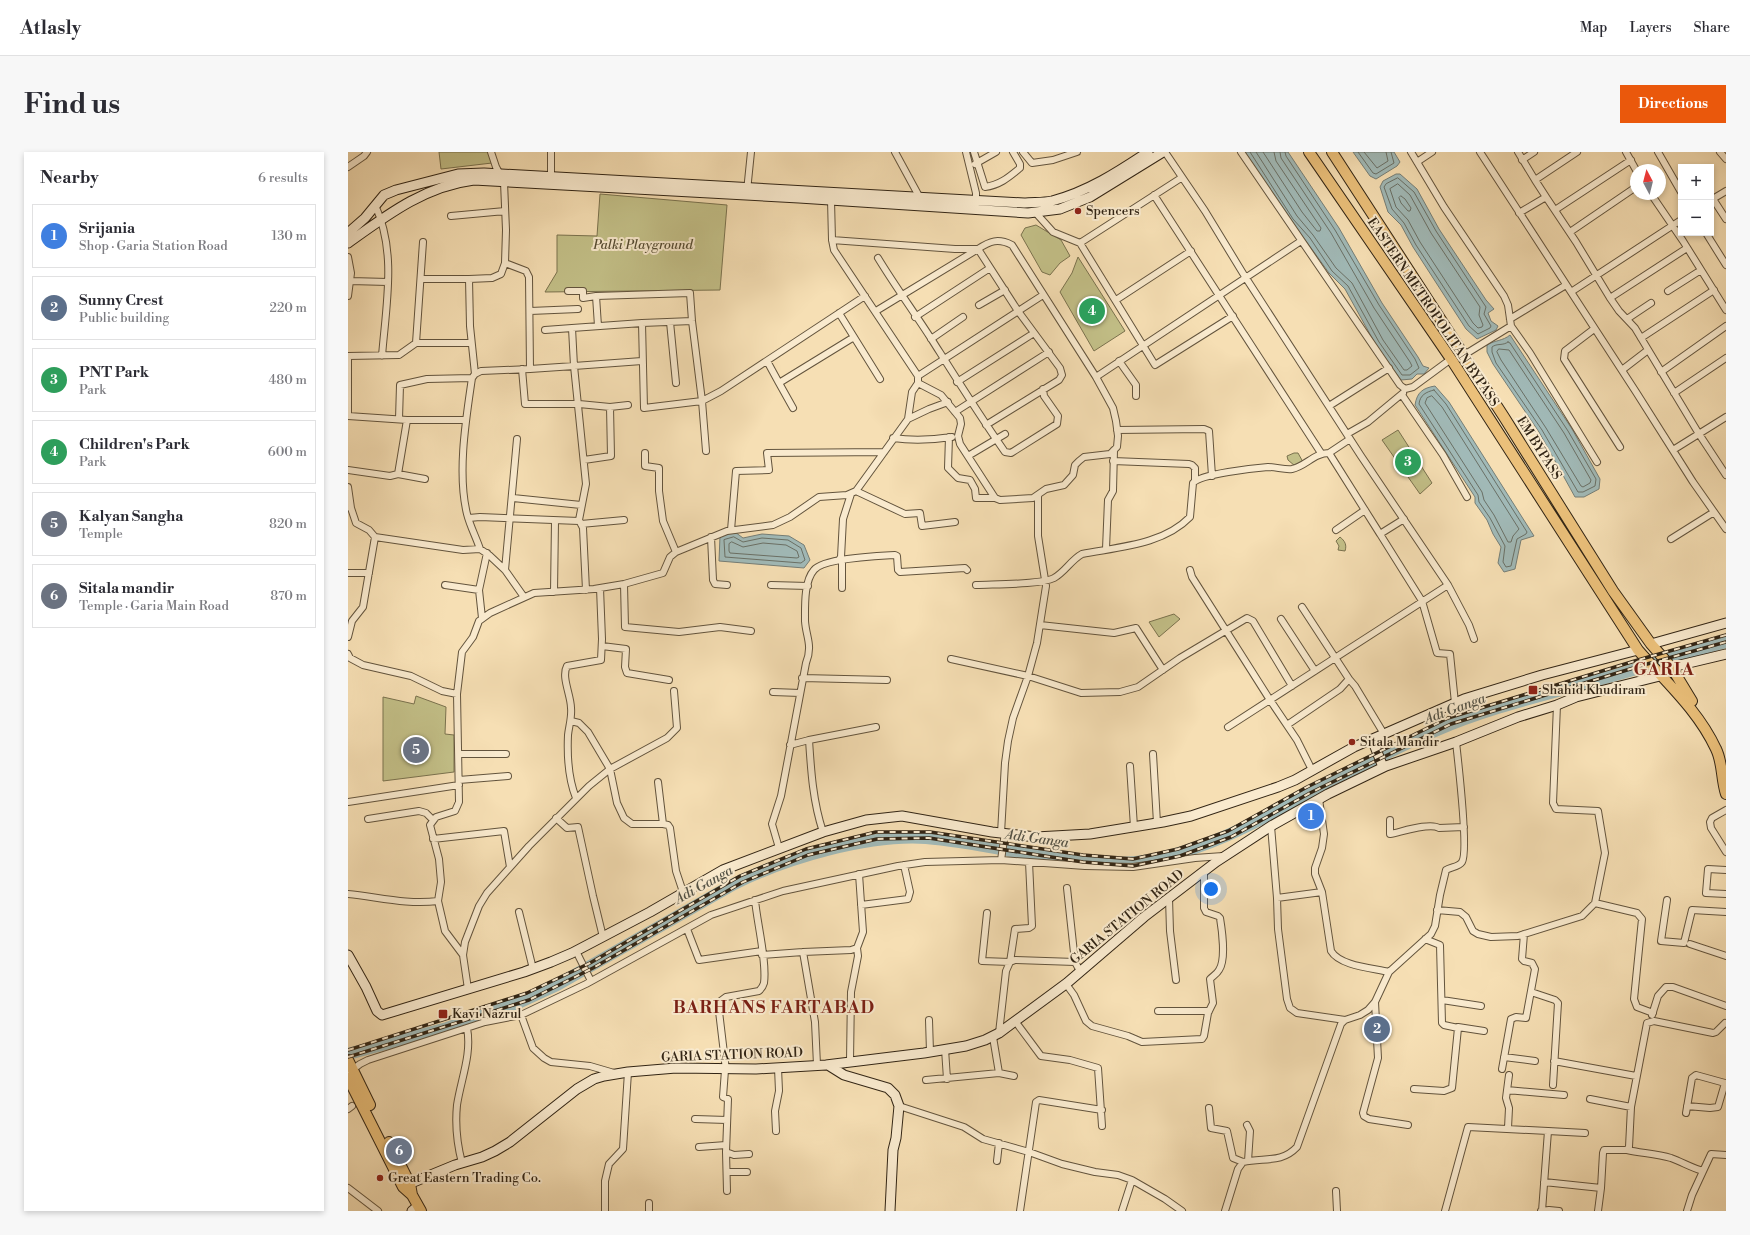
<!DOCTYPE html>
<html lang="en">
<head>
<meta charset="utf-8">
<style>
	body { margin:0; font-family:"Libre Bodoni",serif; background:#f7f7f7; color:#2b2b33 }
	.controls { position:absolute; right:12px; top:12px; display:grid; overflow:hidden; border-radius:0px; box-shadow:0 2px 6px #0003 }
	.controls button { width:36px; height:36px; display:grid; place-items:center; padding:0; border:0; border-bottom:1px solid #e1e1e2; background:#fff; color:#2b2b33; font:20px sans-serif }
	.compass { position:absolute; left:1282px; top:12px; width:36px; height:36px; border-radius:50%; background:#fff; box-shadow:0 2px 6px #0003; rotate:353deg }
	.you { position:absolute; left:863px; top:737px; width:14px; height:14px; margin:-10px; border:3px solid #fff; border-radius:50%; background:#1a73e8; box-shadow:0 0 0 6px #1a73e833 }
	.badge { display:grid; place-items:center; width:26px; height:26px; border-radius:50%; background:#ea580c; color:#fff; font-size:13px; font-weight:700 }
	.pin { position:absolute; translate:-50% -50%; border:2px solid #fff; box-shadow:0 1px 4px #0006 }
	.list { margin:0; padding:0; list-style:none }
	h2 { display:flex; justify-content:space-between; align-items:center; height:52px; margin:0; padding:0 16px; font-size:17px }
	h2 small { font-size:13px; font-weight:400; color:#7c7c81 }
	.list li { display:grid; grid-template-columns:26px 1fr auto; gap:12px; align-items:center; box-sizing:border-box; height:64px; margin:0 8px 8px; padding:0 8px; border:1px solid #e1e1e2; border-radius:0px }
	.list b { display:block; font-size:15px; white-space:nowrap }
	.list p { margin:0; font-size:13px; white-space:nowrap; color:#7c7c81 }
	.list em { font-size:13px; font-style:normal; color:#7c7c81 }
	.map { position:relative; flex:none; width:1378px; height:1059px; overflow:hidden; border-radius:0px }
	header { display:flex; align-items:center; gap:24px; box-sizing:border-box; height:56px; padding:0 20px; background:#fff; border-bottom:1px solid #e1e1e2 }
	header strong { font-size:19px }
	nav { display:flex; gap:22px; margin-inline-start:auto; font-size:14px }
	.intro { display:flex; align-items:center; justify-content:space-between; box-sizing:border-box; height:96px; padding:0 24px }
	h1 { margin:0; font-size:28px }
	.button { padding:10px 18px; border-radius:0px; background:#ea580c; color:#fff; font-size:14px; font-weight:700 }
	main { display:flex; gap:24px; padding:0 24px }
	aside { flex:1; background:#fff; border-radius:0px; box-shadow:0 2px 6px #0003 }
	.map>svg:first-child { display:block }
	.green { fill:#c3c088; stroke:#7a724e }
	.water { fill:#a1bab8; stroke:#757e77 }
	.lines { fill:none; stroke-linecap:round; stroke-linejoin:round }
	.shore { stroke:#6a7066; stroke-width:1 }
	.river { stroke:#a1bab8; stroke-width:12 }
	.street-casing { stroke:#63543d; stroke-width:8 }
	.secondary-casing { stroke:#322515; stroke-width:11 }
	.primary-casing { stroke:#322515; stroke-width:12 }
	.street { stroke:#f9eace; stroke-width:6 }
	.secondary { stroke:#f9eace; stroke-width:9 }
	.primary { stroke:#ebc07a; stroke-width:10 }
	.rail-casing { stroke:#322515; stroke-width:3.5 }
	.rail { stroke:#f9eace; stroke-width:2; stroke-dasharray:6; stroke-linecap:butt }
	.poi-dot { fill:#8f2418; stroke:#f9eace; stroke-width:1.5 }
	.labels { text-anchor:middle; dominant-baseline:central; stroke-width:4; stroke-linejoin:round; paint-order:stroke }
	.poi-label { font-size:13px; fill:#322515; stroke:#f9eace; text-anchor:start }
	.park-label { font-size:13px; font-style:italic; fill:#564c32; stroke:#f9eace }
	.street-label { font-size:13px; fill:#322515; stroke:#f9eace }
	.water-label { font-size:14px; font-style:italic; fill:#535246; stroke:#f9eace }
	.district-label { font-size:17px; font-weight:bold; letter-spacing:1px; fill:#7a1f14; stroke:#f9eace }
</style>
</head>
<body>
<header>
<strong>Atlasly</strong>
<nav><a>Map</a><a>Layers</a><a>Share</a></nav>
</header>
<div class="intro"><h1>Find us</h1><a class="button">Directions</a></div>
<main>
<aside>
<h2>Nearby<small>6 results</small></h2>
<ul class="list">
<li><span class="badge" style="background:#3f7fe0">1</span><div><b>Srijania</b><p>Shop · Garia Station Road</p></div><em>130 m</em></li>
<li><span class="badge" style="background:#5c6f8a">2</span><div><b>Sunny Crest</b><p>Public building</p></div><em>220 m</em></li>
<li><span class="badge" style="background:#2e9e5b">3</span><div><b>PNT Park</b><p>Park</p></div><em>480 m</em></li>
<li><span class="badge" style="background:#2e9e5b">4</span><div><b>Children's Park</b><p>Park</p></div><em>600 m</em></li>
<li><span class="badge" style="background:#6b7280">5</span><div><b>Kalyan Sangha</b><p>Temple</p></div><em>820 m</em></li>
<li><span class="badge" style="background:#6b7280">6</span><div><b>Sitala mandir</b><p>Temple · Garia Main Road</p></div><em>870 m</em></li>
</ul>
</aside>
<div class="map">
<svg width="1378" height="1059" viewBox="0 0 1378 1059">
	<rect width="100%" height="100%" fill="#f6dfb4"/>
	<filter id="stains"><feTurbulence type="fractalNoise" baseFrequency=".005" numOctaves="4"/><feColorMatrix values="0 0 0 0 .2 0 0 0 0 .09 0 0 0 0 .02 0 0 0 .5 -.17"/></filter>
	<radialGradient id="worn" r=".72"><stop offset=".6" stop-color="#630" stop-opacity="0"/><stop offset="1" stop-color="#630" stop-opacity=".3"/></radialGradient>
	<path class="green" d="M91 0H142L144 11 93 17Z
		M252 42 379 53 372 138 197 140 209 120V83L249 84Z
		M688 73 713 88 722 104 712 111 702 123 694 120 673 83 677 76Z
		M730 105 777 179 746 199 712 140 724 121Z
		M1050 278 1084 331 1072 342 1034 288Z
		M946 301H950L955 310 947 314 940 308 939 304Z
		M992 385C997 389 999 393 997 399L990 398 991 394 988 389Z
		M826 462 832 467 811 485 801 470Z
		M68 544 98 555 97 582 106 583V620L35 629V545L66 552Z"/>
	<path class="water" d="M897 0H940L991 76 1034 151 1070 205 1075 214 1081 216 1076 222H1069L1064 227 1053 228 1028 193 997 137 981 121 958 89 942 69Z
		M1005 0H1046L1052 10 1049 14 1028 27 1022 24Z
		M1048 22H1052L1069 37 1091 77 1138 148 1146 157 1140 161 1143 169 1150 174 1148 178 1129 187 1118 177 1065 95 1053 73 1040 60 1032 35 1035 29Z
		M1162 183 1224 277 1252 327 1251 337 1236 345H1227L1191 280 1145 212 1139 200V193C1147 188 1155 189 1162 183Z
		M1087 234 1101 250 1186 384 1173 388 1167 417 1156 420 1150 411 1153 395 1145 382 1139 368 1127 351V345L1067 253C1069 240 1075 236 1087 234Z
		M387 380 395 386 414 382 441 384 456 393 462 408 456 416 371 409 372 384Z"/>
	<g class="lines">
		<path class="shore" d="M902 0 945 67 962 86 984 119 1000 134 1031 190 1054 223H1062L1071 216 1067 207 1031 153 987 78 938 4 937 0
			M908 0 949 64 965 83 988 116 1004 131 1035 188 1056 218H1059L1064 214 1062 210 1026 156 983 81 933 6 932 0
			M915 0 954 60 969 79H972L973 76 928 9 926 0
			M1010 0 1025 21 1028 22 1046 11 1043 0
			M1016 0 1029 16 1040 9 1038 0
			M1050 26 1066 40 1088 79 1138 155 1136 162 1143 174 1142 176 1130 182 1121 174 1068 93 1056 71 1044 57 1036 35 1038 32Z
			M1050 32 1062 43 1083 81 1132 155 1131 163 1135 173 1134 175 1130 176 1125 171 1072 90 1060 68 1048 55 1042 37Z
			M1053 44 1057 47 1063 56 1062 59H1060L1053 51 1051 46Z
			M1160 190 1162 191 1220 279 1248 327 1247 334 1235 340H1230L1194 278 1148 211 1144 200V195C1149 191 1155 194 1160 190Z
			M1151 197 1161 198 1216 281 1243 328 1242 331 1235 335 1233 334 1198 276 1153 208 1149 200Z
			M1086 238 1098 252 1179 380 1178 382 1169 387 1163 414 1158 415 1155 410 1157 394 1142 366 1131 350 1130 343 1071 252C1072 243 1078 240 1086 238Z
			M1084 244 1094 255 1171 377 1165 384 1163 390H1160L1146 363 1136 348 1134 340 1077 251 1079 246Z
			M386 385 395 390 414 386 440 388 453 396 457 408 453 411 377 405 376 388Z
			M384 390 395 395 415 391 438 393 449 399 451 405 449 406 382 401 381 399V392Z"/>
		<path class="river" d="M0 902 99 876 170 851 209 833 386 732C439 706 520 682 578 686 656 692 734 723 812 706 858 696 901 674 942 652 990 627 1037 600 1087 579 1142 555 1201 542 1257 526 1298 515 1337 501 1378 490"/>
		<g class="street-casing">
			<path id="street" d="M143 0 148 15 156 30 158 78 157 111 178 119 181 125 182 217 226 214 238 332 231 368 235 376 238 438
				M547 0 572 46
				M618 0 628 41V52
				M626 0 637 35C652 33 661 25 672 16V12L665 0
				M675 0 684 11 705 8 729 0
				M817 0 857 59 896 123 1013 304 1100 433 880 575
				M893 0 1052 233 1057 237 1065 235 1103 207
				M1063 0 1096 55 1156 144 1160 153 1163 174
				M1132 0 1288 240 1345 330 1378 377
				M1170 0 1187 28
				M1278 0 1288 18
				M1310 0 1333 40
				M1372 0 1378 7
				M1174 8 1186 0
				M1069 10 1084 0
				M627 12 648 0
				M0 15 16 4 19 0
				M203 25V0
				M399 39 403 0
				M1303 42 1335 89 1378 158
				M806 43 973 301
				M1198 45 1228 90 1262 146 1271 159 1287 176 1351 282 1378 323
				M1365 47 1378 67
				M483 48 484 88 486 98 570 224V231L564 240 560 267
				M1363 48 1378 39
				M27 53C49 100 38 153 34 204
				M1207 58 1283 8
				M687 60 705 80 732 91 807 213 885 164
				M1171 61 1198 45 1187 28 1229 0
				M103 64 157 59
				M1222 80 1288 35
				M1358 81 1378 113
				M484 88 607 97H630L528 159
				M732 91 833 26
				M0 105 3 121 0 144
				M530 106C547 134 566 160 584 188 608 226 631 263 657 300L663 301 709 272 710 264 696 244 695 237
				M74 127H121
				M2 129 40 130
				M220 139H235V146L248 144
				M1320 139 1353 118
				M1223 140 1333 68
				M1262 146 1339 96
				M768 148 843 99
				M631 153 657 138
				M182 159 230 157
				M491 161 532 227
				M567 165 642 116
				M1162 167 1218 133
				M1279 167 1303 151
				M322 170 328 231
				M294 171 344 169
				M250 174 248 144 342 141 344 169 354 249 358 299
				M1246 177 1217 199 1216 207 1272 295
				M197 178 224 176
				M1293 186 1366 138
				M583 187 615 165
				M68 191H123
				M1116 203 1163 174 1182 201 1249 310
				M0 204 51 203 68 191 75 90
				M294 209 226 214 224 176 294 171 296 256 354 249 373 239 517 144
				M419 209 431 231 506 185
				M771 209 788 233V244
				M174 217 177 252H231L262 255 280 253
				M1274 218 1300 198
				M1313 220 1378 174
				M127 222 122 174 121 127 144 126 153 122 157 111
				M570 224 695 143
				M748 225 953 89
				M609 230 686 181
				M431 231 445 256
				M570 231 593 243 612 266 613 272 610 284 612 292 647 346 652 348 685 346 698 337 716 333 725 323 727 313 731 309 736 305 762 302 769 295 770 284 768 269 765 256 748 225 664 93C650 86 642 89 630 97L670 159 712 216 714 223 711 228 638 273
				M1326 241 1378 206
				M1054 243 1095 303 1119 345
				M981 254 1041 216
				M607 260 701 200
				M0 264 59 268H117
				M0 264V204
				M51 267 52 233 79 227 124 226
				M769 278 856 277 861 279 864 324
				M999 282 1020 270 1055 241
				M601 285 600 316 610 326 622 328 627 337 628 346H647
				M545 286C566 289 584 288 604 285
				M1325 298 1378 265
				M297 301V314L311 316V339L315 369 328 400
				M981 301 1002 287
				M620 304 657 282
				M236 308 263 304 262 255
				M765 309 841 312 844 313 847 316V328
				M0 318 42 324 50 322 77 327
				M50 322 59 268
				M0 335 3 356
				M508 339 557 362 572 361 574 374 607 370
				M165 346 233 353
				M0 355 3 356 8 371 21 378 27 385 15 455 4 469 0 485
				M121 366 132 365 231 369
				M1056 367 1032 382 1074 449 1089 501 1102 502 1107 551
				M233 372 276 368
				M383 378 388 319 421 318 419 301 536 300
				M988 378 1017 358
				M27 385 115 398 132 397 141 403 157 418 176 445
				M363 385 365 428 367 432 379 433
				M1323 387 1366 360
				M132 397C128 385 122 374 119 362 109 321 118 267 124 226L127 222 133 219 182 217
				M758 397 760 348 765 339 766 298
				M491 408 493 405 495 367 503 342
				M157 418 169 287
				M842 418 844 425 922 548 949 588 964 618
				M0 421H21
				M276 432 277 475 331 480 372 475 403 479
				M97 433 131 438 134 466
				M423 433 460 434
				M628 433C646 432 692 433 706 426 717 420 723 408 734 402 770 395 815 393 842 365L845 331C852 322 907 316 920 315 928 315 937 318 944 317 958 314 966 301 981 301L1032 382
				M1100 433 1121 473 1126 487
				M494 436V408
				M131 438 139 401
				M206 440 207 369
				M933 467 967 519
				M692 473 766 481 788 476 815 518
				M254 494 278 497 277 515 279 521 321 528
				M0 502 2 506 15 513 63 524 94 539 109 542 111 650 107 659 88 665 82 673 91 707 93 730 90 749C59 753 30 745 0 742
				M603 507 680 524 733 541 772 540 790 535 832 506 899 466 905 469 944 534
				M454 526 539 528
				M1001 527 1007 534 1036 582
				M425 540 452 541
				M109 542 114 500 125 485 131 469 142 461 186 441 246 437 276 432 315 421 322 405 328 400 379 379 425 373 442 365 471 345 499 343 508 339 560 267 581 257 600 250
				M223 569 231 571 240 580 262 617 269 651 276 666 284 672H315
				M939 573 992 537 1001 527 954 455
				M461 588C463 619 465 650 475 680
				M442 593 461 588 528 575
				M111 602H158
				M805 602 809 671
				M782 614 786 675
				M111 628 160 624
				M310 630 315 672 320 673 322 676 328 719 335 740
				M228 646C220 626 219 605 220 583 221 574 224 565 223 556 223 543 213 525 219 514L253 508 254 487 252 436
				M971 647 976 682 974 696 967 716V722L974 740
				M0 650 111 633
				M1378 658 1364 666 1362 670 1363 676 1378 700
				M208 666 219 676 230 675 245 744 255 785
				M20 667 71 659 78 661 85 668
				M1042 668V682C1053 680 1082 670 1091 676L1116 675
				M923 674 929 746 930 777 939 847 942 856 949 861 997 868
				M653 681 657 611 660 589 665 566 680 524 689 491 698 434 690 384V344
				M85 687 156 679 162 715
				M431 696 424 672 433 644 458 511C465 493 458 485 457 469 457 454 456 429 466 418 475 406 531 404 547 403L549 404 550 418 552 420 617 416 619 418
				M653 708 657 681
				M1378 718 1360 717 1358 741 1378 742
				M719 736 727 810 732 819
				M821 746 822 779 828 828
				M929 746 974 740 983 799C992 814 1024 816 1041 820
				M1319 748 1313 789 1336 791 1344 758 1378 760
				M90 749 97 779 115 803
				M1247 751 1289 761 1294 767 1286 847 1289 855 1305 861
				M513 753 560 747 562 740 556 713
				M1089 758 1112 760 1118 765 1125 779 1130 782 1143 785 1170 784 1234 764 1247 751 1257 701 1250 659 1208 657 1205 651 1209 553
				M171 760 185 817
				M639 761 634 809 662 810 667 777 681 776 684 774 681 710
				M339 777 351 808 414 799
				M1342 792 1378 804
				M228 799 243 829
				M414 803 455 800
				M718 832 726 843 738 869 744 874 780 884 794 890 854 887 856 884 860 861 865 851 862 827C865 824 869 822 871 818 878 808 874 778 872 766L870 764 858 760 856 756V719
				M120 837 115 803 117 790 131 754 139 741 181 694 241 634 262 617 319 586 329 576 326 539
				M1183 840 1207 848 1210 851 1205 933
				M1094 848 1133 854
				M1027 850 1030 906 1015 961 1016 964 1021 967 1060 973
				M810 859H861
				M173 863 185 896 196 906 203 910 242 914 266 921
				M1304 863 1310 844 1318 835H1325L1378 854
				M581 868 582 900
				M667 869 693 904 722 908 750 916 754 974
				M1110 875 1136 879
				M651 881 658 819 662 810 667 808 727 810
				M597 897 599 927
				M1156 905 1187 909
				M502 909 503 840 510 804 509 796
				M1206 909 1288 924
				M469 913 467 870 455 800 503 798 509 796 515 780 511 722
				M1154 917 1163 867 1168 865 1178 866 1187 817 1184 811 1176 809 1174 807 1176 782
				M377 918 375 945 380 947 378 1000 386 1003 401 1002
				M378 918 370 851 378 845 411 839C414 836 415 835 416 831 419 810 409 770 407 748
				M0 921 12 912 20 908 137 870 173 863 238 832 363 763 435 739 550 714 577 710 653 708 737 714 785 715 847 706 875 704
				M651 921 666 924
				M578 928 651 921 645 885
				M1066 937 1096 939 1104 936 1110 876 1096 873 1094 871 1092 793 1077 787
				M1159 938 1216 943
				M1242 947 1283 955
				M551 954 616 975 635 987 681 1000 714 1012 747 1020 770 1023 784 1028 817 1047 834 1059
				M861 956 863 976 879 979 885 1006 895 1010
				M0 957 4 954
				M1338 961 1344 926 1348 923 1377 931 1370 955 1362 956 1339 954
				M347 967 379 968
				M899 973 902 979 900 1009
				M1160 976 1161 956 1158 946 1161 923
				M428 979 427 959 431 939 430 916
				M1200 979 1237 981
				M351 995 378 993
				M1279 998C1293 1001 1309 1002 1323 1006 1334 1010 1344 1016 1355 1019
				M378 1000 379 1039
				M649 1009 651 991
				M114 1011C109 992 107 973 109 953 113 927 124 902 119 876
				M379 1020H399
				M1196 1030 1253 1036
				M0 1036 30 1059
				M988 1039 989 1059
				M257 1059V1029L261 1012 275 997 280 920
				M301 1059V1051
				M672 1059 688 950 691 948 754 958
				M774 1059 784 1028
				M877 1059 890 1017 895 1010C915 1005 933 1012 949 995L993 872 997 868 1012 863 1020 858 1027 850 1041 820 1083 782 1087 774 1092 743 1098 718C1102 715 1111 715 1114 710 1121 699 1110 609 1108 590
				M1097 1059 1120 975 1200 979 1194 1059
				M1193 1059 1201 1058 1211 1059
				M1250 1059 1253 1036 1255 1001 1256 998H1279L1281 995 1283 955 1299 871 1306 869 1365 881 1368 880 1377 871
				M1339 1059 1344 1043 1363 1002 1378 1003"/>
		</g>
		<g class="secondary-casing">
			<path id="secondary" d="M0 81 17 66 36 43 48 38 110 22 136 21 676 51C685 50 695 51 704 49 739 40 770 20 800 0
				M0 91C39 63 77 34 126 28L451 46 680 61 712 57 742 45 815 0
				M1303 492 1378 471
				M1024 587 1035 615
				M0 803 18 835 29 859 34 863 176 820 203 810 224 801 302 760 375 718 475 680 518 668 554 664 644 680 688 685 742 682 815 670 843 664 930 635 947 628 1006 595 1116 547 1194 523 1290 498
				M480 913 496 923 540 936 547 943 551 954 548 986 545 998 542 1059
				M56 1034 107 1013 134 1005 147 999 162 990 229 937 246 927 256 924 280 920 328 916 408 917 478 913 576 901 618 894 637 888 651 881 719 831 796 765 868 710 923 674 980 642 1038 614 1108 590 1170 565 1209 553 1228 545 1312 524 1328 514 1378 502
				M64 1059 70 1054"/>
		</g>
		<g class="primary-casing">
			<path id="primary" d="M961 0 1103 207 1290 498C1317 529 1350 558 1368 597 1375 611 1373 627 1378 642
				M984 0 1156 265 1265 439 1303 492 1324 516 1344 549
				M0 908 22 953
				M0 926 55 1035 64 1043 73 1059
				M41 990 62 1032 64 1043"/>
		</g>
		<use href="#street" class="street"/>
		<use href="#secondary" class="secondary"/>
		<use href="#primary" class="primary"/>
		<g class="rail-casing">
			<path id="rail" d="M0 898 179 841 242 811 392 724 458 697 528 680H582L735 703 785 707 830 697 880 679 959 635 1100 566 1290 508 1378 483
				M0 905 181 848 245 816 395 730 460 703 529 687 581 686 735 710 785 714 832 704 883 685 962 641 1103 572 1292 514 1378 490"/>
		</g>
		<use href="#rail" class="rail"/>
	</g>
	<g class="poi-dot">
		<circle cx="730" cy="59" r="4"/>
		<rect x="1180" y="533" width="10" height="10" rx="2"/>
		<circle cx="1004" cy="590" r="4"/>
		<rect x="90" y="857" width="10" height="10" rx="2"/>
		<circle cx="32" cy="1026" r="4"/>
	</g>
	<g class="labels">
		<g class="poi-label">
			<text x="738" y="59">Spencers</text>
			<text x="1194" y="538">Shahid Khudiram</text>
			<text x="1012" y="590">Sitala Mandir</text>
			<text x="104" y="862">Kavi Nazrul</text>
			<text x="40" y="1026">Great Eastern Trading Co.</text>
		</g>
		<g class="park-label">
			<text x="295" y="93">Palki Playground</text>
		</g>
		<g class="street-label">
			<text transform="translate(1085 160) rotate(56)">EASTERN METROPOLITAN BYPASS</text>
			<text transform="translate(1191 296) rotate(58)">EM BYPASS</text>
			<text transform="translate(779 765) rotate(-39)">GARIA STATION ROAD</text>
			<text transform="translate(384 903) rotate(-2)">GARIA STATION ROAD</text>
		</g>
		<g class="water-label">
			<text transform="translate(1107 557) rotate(-20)">Adi Ganga</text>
			<text transform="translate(689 687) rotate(8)">Adi Ganga</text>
			<text transform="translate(356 733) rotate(-29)">Adi Ganga</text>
		</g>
		<g class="district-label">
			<text x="1316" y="518">GARIA</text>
			<text x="426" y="856">BARHANS FARTABAD</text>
		</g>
	</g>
	<rect width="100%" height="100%" filter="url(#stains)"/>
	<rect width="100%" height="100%" fill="url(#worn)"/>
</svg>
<div class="controls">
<button>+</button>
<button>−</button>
</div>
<svg class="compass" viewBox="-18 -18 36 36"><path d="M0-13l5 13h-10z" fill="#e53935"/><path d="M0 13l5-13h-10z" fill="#7c7c81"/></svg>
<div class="you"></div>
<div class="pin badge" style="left:963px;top:664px;background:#3f7fe0">1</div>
<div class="pin badge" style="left:1029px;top:877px;background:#5c6f8a">2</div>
<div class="pin badge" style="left:1060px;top:310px;background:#2e9e5b">3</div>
<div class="pin badge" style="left:744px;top:159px;background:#2e9e5b">4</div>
<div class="pin badge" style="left:68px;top:598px;background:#6b7280">5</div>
<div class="pin badge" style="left:51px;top:999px;background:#6b7280">6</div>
</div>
</main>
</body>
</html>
